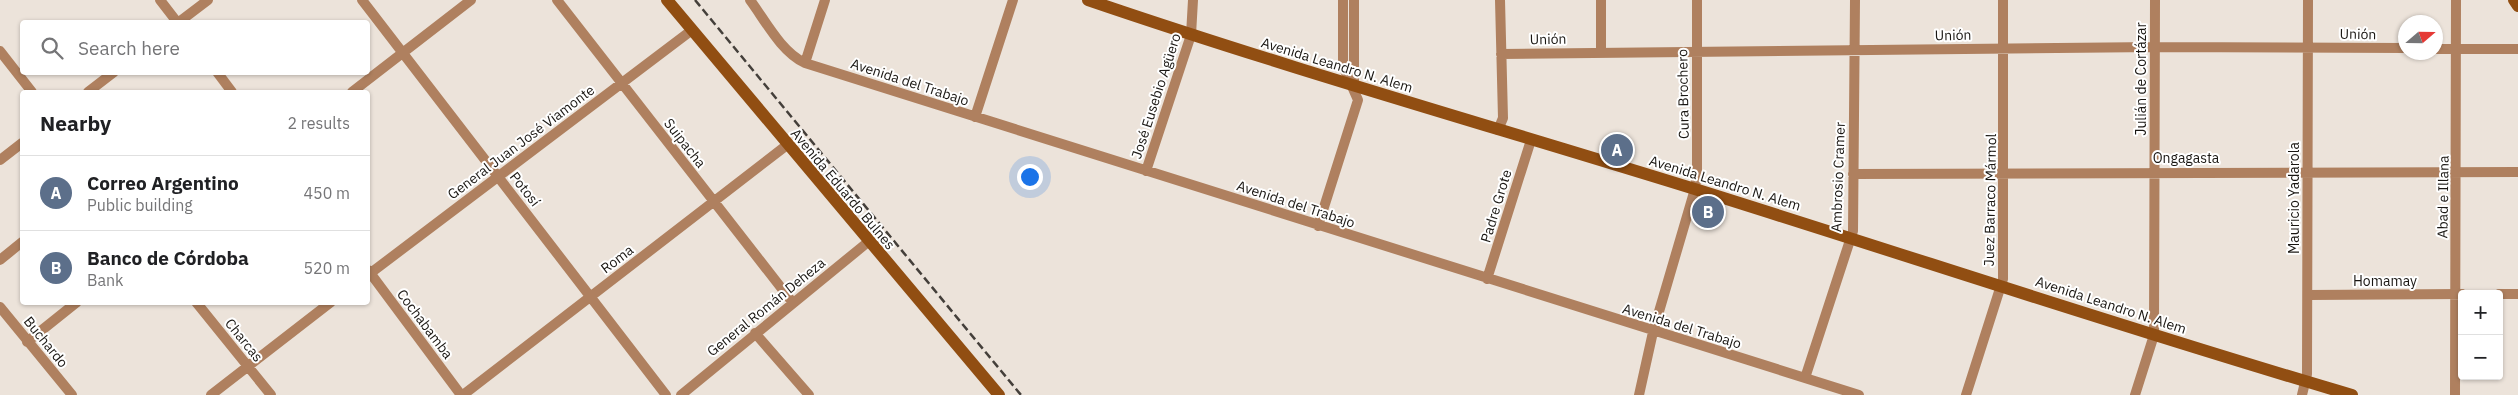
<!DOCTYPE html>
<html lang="en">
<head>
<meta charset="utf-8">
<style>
	body { margin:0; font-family:"IBM Plex Sans",sans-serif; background:#f6f6f6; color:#202124 }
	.controls { position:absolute; right:15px; bottom:15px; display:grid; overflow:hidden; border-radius:5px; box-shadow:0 1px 4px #0004 }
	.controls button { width:45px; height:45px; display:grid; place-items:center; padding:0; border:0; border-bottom:1px solid #e0e0e0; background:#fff; color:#202124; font:25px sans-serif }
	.compass { position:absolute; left:2398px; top:15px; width:45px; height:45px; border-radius:50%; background:#fff; box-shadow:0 1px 4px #0004; rotate:70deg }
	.you { position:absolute; left:1029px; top:176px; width:18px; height:18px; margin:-12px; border:4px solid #fff; border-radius:50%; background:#1a73e8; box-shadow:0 0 0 8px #1a73e833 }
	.badge { display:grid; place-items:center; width:32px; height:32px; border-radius:50%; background:#0f766e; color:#fff; font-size:16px; font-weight:700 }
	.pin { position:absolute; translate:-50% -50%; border:2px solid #fff; box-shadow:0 1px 5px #0006 }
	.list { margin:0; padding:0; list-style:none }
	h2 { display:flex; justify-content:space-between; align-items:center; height:65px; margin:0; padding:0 20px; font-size:21px }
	h2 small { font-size:16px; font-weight:400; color:#757577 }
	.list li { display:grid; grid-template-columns:32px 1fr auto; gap:15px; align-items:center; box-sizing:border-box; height:75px; padding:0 20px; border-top:1px solid #e0e0e0 }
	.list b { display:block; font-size:19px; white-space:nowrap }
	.list p { margin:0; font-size:16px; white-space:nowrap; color:#757577 }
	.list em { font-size:16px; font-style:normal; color:#757577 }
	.icon { flex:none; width:28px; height:28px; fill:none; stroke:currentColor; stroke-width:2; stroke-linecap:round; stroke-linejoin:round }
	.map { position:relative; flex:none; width:2518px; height:395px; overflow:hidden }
	.search { position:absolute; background:#fff; box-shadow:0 1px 4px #0004; left:20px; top:20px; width:350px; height:55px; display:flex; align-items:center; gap:12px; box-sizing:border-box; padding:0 18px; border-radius:5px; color:#757577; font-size:19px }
	.panel { position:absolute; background:#fff; box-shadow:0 1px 4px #0004; left:20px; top:90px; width:350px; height:215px; border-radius:5px }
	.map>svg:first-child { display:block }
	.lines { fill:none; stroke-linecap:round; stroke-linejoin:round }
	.street { stroke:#af805f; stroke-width:10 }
	.secondary { stroke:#914e12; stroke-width:12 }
	.rail { stroke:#443f3a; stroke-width:2.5; stroke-dasharray:8 4; stroke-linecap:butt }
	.labels { text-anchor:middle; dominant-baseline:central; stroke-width:4; stroke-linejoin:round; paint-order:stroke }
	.street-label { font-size:14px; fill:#191612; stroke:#fff }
</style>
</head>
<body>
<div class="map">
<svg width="2518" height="395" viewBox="0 0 2518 395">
	<rect width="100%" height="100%" fill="#ece3da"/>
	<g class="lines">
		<path class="street" d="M160 0 177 22
			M362 0 666 395
			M557 0 793 303
			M750 0C765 20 781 52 805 63L1859 395
			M1601 0V52
			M179 22 208 0
			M2436 49H2518
			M0 51 32 92
			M1501 54 2155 47 2406 48
			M805 63 825 0
			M217 72 232 92
			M1354 86V0
			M88 92 114 72
			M352 92 471 0
			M975 117 1013 0
			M1498 130 1503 118 1500 0
			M0 160 22 143
			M1146 171 1191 35 1193 0
			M1853 174 2518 172
			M1318 226 1358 100 1343 66V0
			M0 260 22 242
			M368 270 461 395
			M368 275 692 30
			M1487 279 1531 140
			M2499 294H2518
			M2308 295 2462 294
			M196 302 271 395
			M0 307 72 395
			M755 333 809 395
			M27 342 77 302
			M1805 378 1853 231 1855 0
			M211 395 331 302
			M463 395 787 145
			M681 395 868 242
			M1639 395 1653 332 1695 189 1697 171V0
			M1966 395 2003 279V0
			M2135 395 2154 335 2155 0
			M2302 395 2307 374 2308 0
			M2455 395 2456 0"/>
		<path class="secondary" d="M667 0 999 395
			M1088 0C1290 69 1495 127 1698 190 1916 258 2133 331 2352 395
			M2514 0 2518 6"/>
		<path class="rail" d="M695 0 1021 395"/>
	</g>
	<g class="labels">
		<g class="street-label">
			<text transform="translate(2358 34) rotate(1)">Unión</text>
			<text transform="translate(1953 35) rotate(-1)">Unión</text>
			<text transform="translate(1548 39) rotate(-1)">Unión</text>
			<text transform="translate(1337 65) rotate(17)">Avenida Leandro N. Alem</text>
			<text transform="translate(2141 79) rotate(-90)">Julián de Cortázar</text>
			<text transform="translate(910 82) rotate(18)">Avenida del Trabajo</text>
			<text transform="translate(1683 94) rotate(-91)">Cura Brochero</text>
			<text transform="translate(1156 96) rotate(-72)">José Eusebio Agüero</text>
			<text transform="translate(521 142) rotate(-37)">General Juan José Viamonte</text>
			<text transform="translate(685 143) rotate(52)">Suipacha</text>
			<text x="2186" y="158">Ongagasta</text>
			<text transform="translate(1838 177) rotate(-88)">Ambrosio Cramer</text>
			<text transform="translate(1725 183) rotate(17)">Avenida Leandro N. Alem</text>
			<text transform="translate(525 189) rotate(52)">Potosí</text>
			<text transform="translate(843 189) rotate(50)">Avenida Eduardo Bulnes</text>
			<text transform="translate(2443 197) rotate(-89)">Abad e Illana</text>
			<text transform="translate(2294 198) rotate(-90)">Mauricio Yadarola</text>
			<text transform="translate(1990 200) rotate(-89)">Juez Barraco Mármol</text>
			<text transform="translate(1296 204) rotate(18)">Avenida del Trabajo</text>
			<text transform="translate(1496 206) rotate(-73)">Padre Grote</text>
			<text transform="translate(617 259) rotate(-37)">Roma</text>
			<text x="2385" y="281">Homamay</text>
			<text transform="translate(2111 305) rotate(18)">Avenida Leandro N. Alem</text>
			<text transform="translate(766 307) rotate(-39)">General Román Deheza</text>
			<text transform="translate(425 324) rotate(53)">Cochabamba</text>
			<text transform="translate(1682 326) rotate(17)">Avenida del Trabajo</text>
			<text transform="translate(244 340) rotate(51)">Charcas</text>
			<text transform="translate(46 342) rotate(51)">Buchardo</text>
		</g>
	</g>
</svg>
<div class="controls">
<button>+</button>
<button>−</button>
</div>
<svg class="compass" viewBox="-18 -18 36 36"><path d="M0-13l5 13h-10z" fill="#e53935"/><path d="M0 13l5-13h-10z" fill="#757577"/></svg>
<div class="you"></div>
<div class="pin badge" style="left:1617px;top:150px;background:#5c6f8a">A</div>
<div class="pin badge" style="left:1708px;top:212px;background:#5c6f8a">B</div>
<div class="search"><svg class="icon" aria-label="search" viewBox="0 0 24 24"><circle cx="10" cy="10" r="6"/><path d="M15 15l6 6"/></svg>Search here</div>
<section class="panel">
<h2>Nearby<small>2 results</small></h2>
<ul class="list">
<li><span class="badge" style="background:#5c6f8a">A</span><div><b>Correo Argentino</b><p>Public building</p></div><em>450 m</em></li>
<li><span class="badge" style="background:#5c6f8a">B</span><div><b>Banco de Córdoba</b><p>Bank</p></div><em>520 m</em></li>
</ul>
</section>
</div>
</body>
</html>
